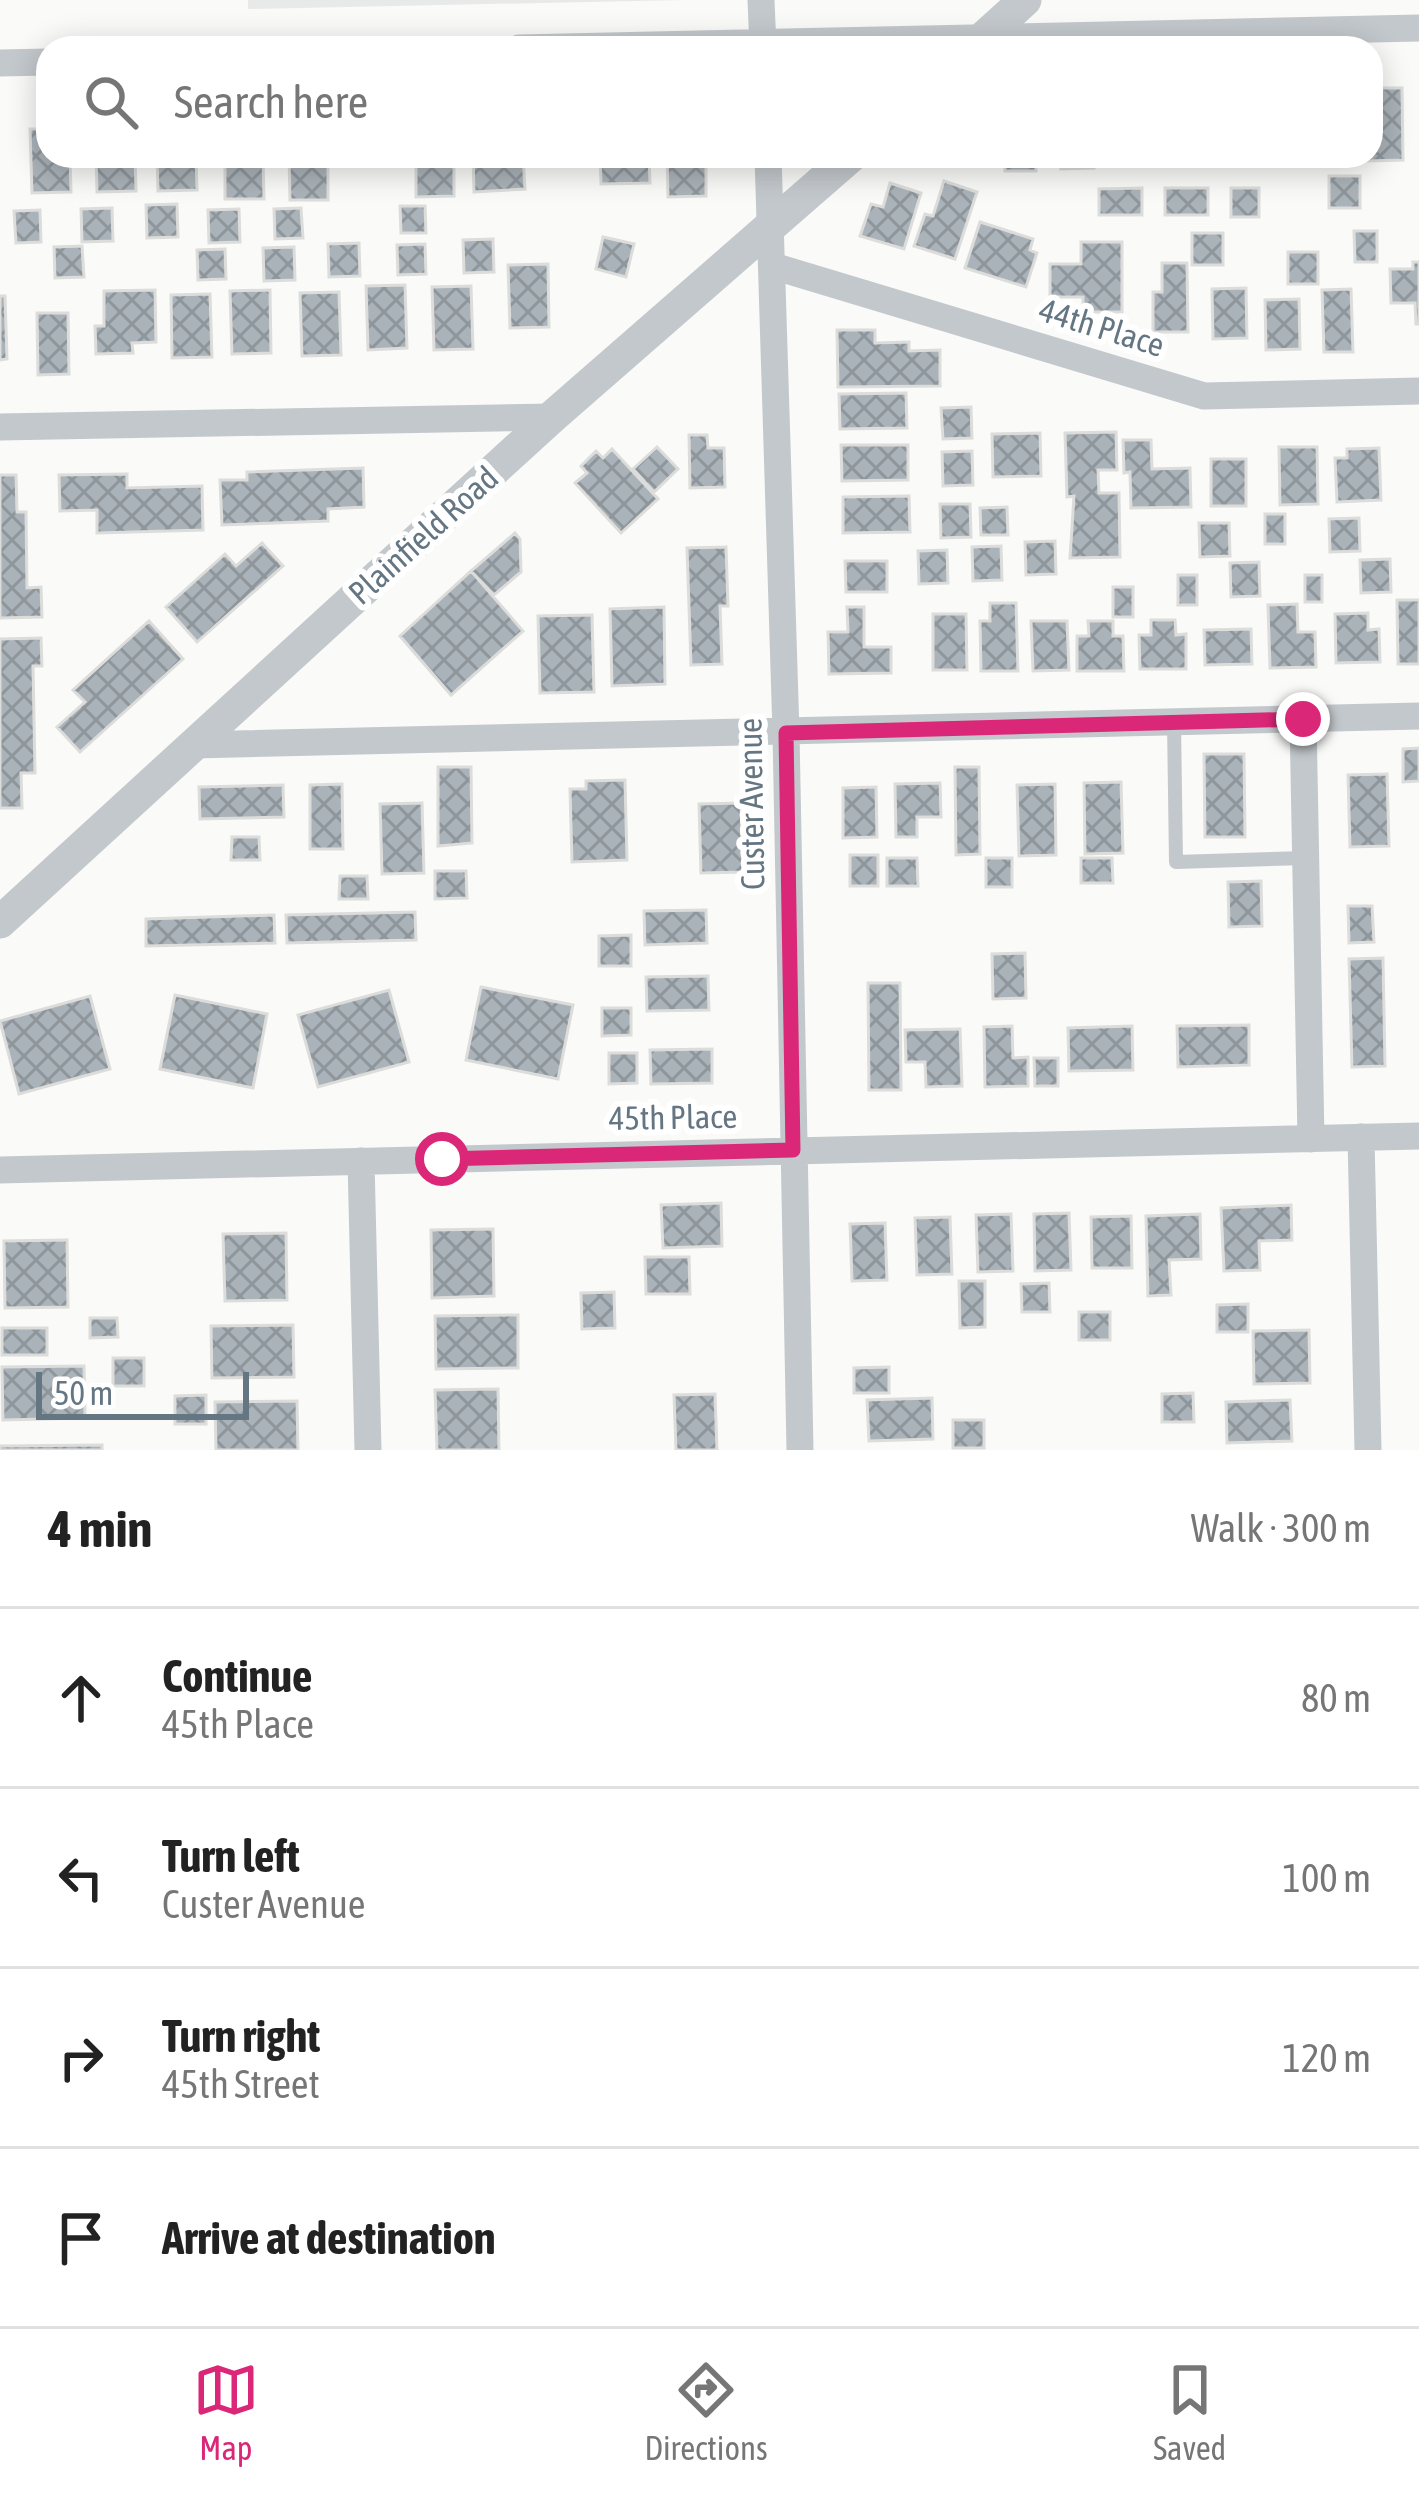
<!DOCTYPE html>
<html lang="en">
<head>
<meta charset="utf-8">
<style>
	body { margin:0; font-family:"Asap Condensed",sans-serif; background:#f6f6f6; color:#222 }
	.scale { position:absolute; left:36px; bottom:30px; width:213px; box-sizing:border-box; padding-left:12px; border:6px solid #657683; border-top:0; font-size:33px; line-height:42px; white-space:nowrap; color:#657683; -webkit-text-stroke:9px #fff; paint-order:stroke }
	.stop { position:absolute; width:36px; height:36px; margin:-27px; border:9px solid #db2777; border-radius:50%; background:#fff }
	.stop.end { background:#db2777; border-color:#fff; box-shadow:0 3px 12px #0008 }
	.list { margin:0; padding:0; list-style:none }
	h2 { display:flex; justify-content:space-between; align-items:center; height:156px; margin:0; padding:0 48px; font-size:51px }
	h2 small { font-size:39px; font-weight:400; color:#767676 }
	.list li { display:grid; grid-template-columns:78px 1fr auto; gap:36px; align-items:center; box-sizing:border-box; height:180px; padding:0 48px; border-top:3px solid #e0e0e0 }
	.list b { display:block; font-size:45px; white-space:nowrap }
	.list p { margin:0; font-size:39px; white-space:nowrap; color:#767676 }
	.list em { font-size:39px; font-style:normal; color:#767676 }
	.icon { flex:none; width:66px; height:66px; fill:none; stroke:currentColor; stroke-width:2; stroke-linecap:round; stroke-linejoin:round }
	.map { position:relative; flex:none; width:1419px; height:1450px; overflow:hidden }
	.search { position:absolute; background:#fff; box-shadow:0 6px 30px #0003; left:36px; right:36px; top:36px; height:132px; display:flex; align-items:center; gap:30px; box-sizing:border-box; padding:0 42px; border-radius:36px; color:#767676; font-size:45px }
	.sheet { height:876px; background:#fff }
	nav { display:flex; justify-content:space-around; align-items:center; box-sizing:border-box; height:168px; border-top:3px solid #e0e0e0; background:#fff; font-size:33px; color:#767676 }
	nav a { display:grid; justify-items:center; gap:6px }
	nav .on { color:#db2777 }
	.map>svg:first-child { display:block }
	.built { fill:#e8e9e9 }
	.building { fill:url(#building-cross-hatch); stroke:#dcdcda; stroke-width:3 }
	.lines { fill:none; stroke-linecap:round; stroke-linejoin:round }
	.service { stroke:#c3c8cc; stroke-width:14 }
	.minor { stroke:#c3c8cc; stroke-width:27 }
	.tertiary { stroke:#c3c8cc; stroke-width:33 }
	.route { stroke:#db2777; stroke-width:15 }
	.labels { text-anchor:middle; dominant-baseline:central; stroke-width:12; stroke-linejoin:round; paint-order:stroke }
	.street-label { font-size:33px; fill:#657683; stroke:#fff }
</style>
</head>
<body>
<div class="map">
<svg width="1419" height="1450" viewBox="0 0 1419 1450">
	<defs>
		<pattern id="building-cross-hatch" width="8" height="8" patternUnits="userSpaceOnUse" patternTransform="scale(3)"><rect width="8" height="8" fill="#aab3b9"/><path d="M0 0l8 8M0 8l8-8" fill="none" stroke="#8e969c"/></pattern>
	</defs>
	<rect width="100%" height="100%" fill="#fafaf8"/>
	<path class="built" d="M248 0H684L248 9Z"/>
	<path class="building" d="M1371 88H1402L1403 160 1366 161V156H1371Z
		M30 129H48V156H70L71 192 32 193Z
		M96 156H135L136 191 97 192Z
		M157 156H196L197 190 158 191Z
		M225 156H263L264 199H225Z
		M289 156H328V200H290Z
		M416 156H454V196L416 197Z
		M473 156H523L525 189 474 192Z
		M600 156H649L650 183 601 184Z
		M667 156H706V196L668 197Z
		M1005 156H1036V171H1005Z
		M1061 156H1094V168L1061 169Z
		M1241 156H1303V163L1241 164Z
		M1329 176H1360V208H1329Z
		M944 181 977 192 955 259 914 246 925 214 933 216Z
		M890 183 921 193 904 249 860 236 871 204 883 207Z
		M1142 188V215H1099V189Z
		M1165 188H1208V215H1165Z
		M1231 188H1259V217H1231Z
		M177 204 178 237 147 238 146 205Z
		M400 206H425L426 233H401Z
		M112 208 113 241 82 242 81 209Z
		M301 208 303 238 275 239 274 209Z
		M239 209 240 242 209 243 208 210Z
		M40 210 41 242 16 243 14 211Z
		M980 222 1033 239 1030 250 1037 253 1026 287 965 268Z
		M1354 231H1377V262H1355Z
		M1192 233H1223V265H1192Z
		M603 237 634 244 626 277 596 269Z
		M493 239 494 272 464 273 463 240Z
		M1081 242H1122V312H1083V297H1050V264H1081Z
		M359 243 360 276 329 277 328 244Z
		M425 244 426 274 398 275 397 245Z
		M82 246 84 277 55 278 54 247Z
		M294 247 295 280 264 281 263 248Z
		M225 249 226 279 198 280 197 250Z
		M1288 252H1318V284H1288Z
		M1413 262H1419V324H1416L1415 303H1391L1390 269H1413Z
		M1162 263H1187L1188 332H1153V292H1162Z
		M548 264 549 327 510 328 508 265Z
		M405 285 407 348 368 350 366 286Z
		M471 286 473 349 434 350 432 287Z
		M1246 288 1247 338 1213 339 1212 289Z
		M1351 289 1353 352H1324L1322 290Z
		M155 290 156 342 132 343 133 353 96 354 95 326H104V291Z
		M270 290 271 353 232 354 230 291Z
		M339 292 341 355 302 356 300 293Z
		M210 294 212 357 172 358 171 295Z
		M0 296H5L7 359 0 360Z
		M1299 299 1300 349 1266 350 1265 300Z
		M37 313H68L69 374 38 375Z
		M837 330H875V343L909 342V351L940 350V386L838 387Z
		M906 393 907 428 840 429 839 394Z
		M971 407 972 438 943 439 941 408Z
		M1116 432 1117 470H1098L1099 493H1119L1120 557 1070 558 1074 496 1067 497 1065 433Z
		M1040 433 1041 476 993 477 992 434Z
		M689 435H707L708 448H724L725 487 690 488Z
		M1123 440H1151L1152 469 1190 468 1191 507 1131 508 1130 472 1124 473Z
		M841 445H908V480L842 481Z
		M657 447 678 469 654 492 633 469Z
		M1279 447H1317L1318 504 1280 505Z
		M1379 448 1381 500 1337 502 1335 458H1347V449Z
		M612 449 658 499 621 533 575 483 587 473 581 466 596 451 603 458Z
		M972 451 973 485 943 486 942 452Z
		M1211 459H1246V506H1211Z
		M363 468 364 507 328 509V521L222 525 220 480H247V472Z
		M127 474V488L202 486 203 530 97 533V510L60 511 59 475Z
		M0 475H16L17 512H26L27 588 41 587 42 617 0 618Z
		M909 496 910 532 843 533V497Z
		M940 504H970L971 537 941 538Z
		M1007 507 1008 535H981L980 508Z
		M1265 514H1285V544H1265Z
		M1359 518 1360 551 1330 552 1329 519Z
		M1199 523H1229L1230 556 1200 557Z
		M515 533 520 539 521 572 494 595 471 571Z
		M1055 541 1056 574 1026 575 1025 542Z
		M262 543 283 566 197 642 166 607 225 554 236 566Z
		M1001 546 1002 580 973 581 972 547Z
		M726 547 728 606H720L722 664 691 665 687 548Z
		M947 550 948 583 919 584 918 551Z
		M1390 559 1391 592 1361 593 1360 560Z
		M845 561H887V592H846Z
		M1259 562 1260 596 1231 597 1230 563Z
		M471 571 523 631 451 695 400 636Z
		M1178 575H1197V605H1178Z
		M1305 575H1322V602H1305Z
		M1113 587H1133V617H1113Z
		M1397 600H1419V664H1398Z
		M990 603H1016L1018 671H981L980 621H990Z
		M1297 604 1298 632H1315L1316 667 1270 668 1268 605Z
		M664 607 665 684 612 686 610 609Z
		M847 607H864V647H891V673L829 674 828 632H848Z
		M1368 613V630L1379 629 1380 662 1336 663 1335 614Z
		M933 614H966L967 670H933Z
		M592 615 594 692 540 693 538 616Z
		M1151 620H1175L1176 635 1186 634V669H1140L1139 635H1151Z
		M149 621 183 659 80 752 57 727 85 702 73 690Z
		M1031 621H1067L1069 670 1033 671Z
		M1088 621H1113V636H1123L1124 671H1077V636H1089Z
		M1251 629 1252 664 1205 665 1204 630Z
		M41 638 42 666H33L35 773H21L22 808H0V639Z
		M1419 748V781L1403 782V749Z
		M1204 754H1244L1245 837H1205Z
		M438 767H471L472 843 438 846Z
		M955 767H979L980 854 956 855Z
		M1387 774 1389 846 1350 847 1348 775Z
		M625 780 627 860 572 862 570 789H586V781Z
		M1121 782 1123 853 1085 854 1084 783Z
		M940 783 941 817H917V837H896L895 784Z
		M342 784 343 849H310V785Z
		M1055 784 1056 855 1019 856 1017 785Z
		M283 785 284 817 200 819 199 787Z
		M876 787 877 837 843 838V788Z
		M422 803 424 873 382 874 380 804Z
		M741 803 743 872 701 873 699 804Z
		M232 837H259L260 860H231Z
		M850 855H878V886H850Z
		M887 858H917L918 886H887Z
		M986 858H1012V887H986Z
		M1081 858H1112L1113 883H1081Z
		M435 871H466L467 898 435 899Z
		M340 876H367L368 899H339Z
		M1261 881 1262 926 1229 927 1228 882Z
		M1348 906H1372L1374 942 1349 943Z
		M706 910 707 943 645 945 644 911Z
		M415 912 416 940 287 943 286 915Z
		M274 915 275 943 146 946V919Z
		M631 935V966H599V936Z
		M1025 953 1026 998 993 999 992 954Z
		M1383 958 1385 1066 1352 1067 1349 959Z
		M708 976 709 1010 647 1011 646 977Z
		M868 983H900L901 1090H869Z
		M481 987 573 1005 558 1079 466 1060Z
		M389 990 409 1062 318 1087 298 1015Z
		M175 995 267 1014 253 1088 160 1069Z
		M90 996 110 1069 19 1094 0 1021Z
		M602 1008H631V1035L602 1036Z
		M1249 1025V1065L1178 1067 1177 1026Z
		M1012 1026 1013 1058 1028 1057V1086L985 1087 984 1027Z
		M1132 1026 1133 1070 1069 1071 1068 1028Z
		M960 1029 962 1086 926 1087 925 1062H906L905 1030Z
		M712 1049V1083L651 1084 650 1050Z
		M609 1053H637V1083L609 1084Z
		M1034 1058H1058V1086H1035Z
		M721 1203 722 1246 663 1248 661 1205Z
		M1291 1205 1292 1240 1259 1241 1260 1270 1224 1271 1221 1208Z
		M1069 1213 1071 1270 1035 1271 1034 1214Z
		M1011 1214 1013 1271 978 1272 976 1215Z
		M1200 1214 1201 1259 1169 1260 1171 1295 1148 1296 1146 1216Z
		M1131 1216 1132 1268H1092L1091 1217Z
		M950 1217 952 1274 917 1275 915 1218Z
		M885 1223 887 1280 852 1281 850 1224Z
		M493 1229 494 1296 432 1298 431 1230Z
		M286 1233 287 1300 225 1301 223 1234Z
		M67 1240 68 1307 5 1308 4 1241Z
		M645 1257H689L690 1294H646Z
		M959 1281H985V1327L960 1328Z
		M1049 1283 1050 1312H1022L1021 1284Z
		M614 1292 615 1328 582 1329 581 1293Z
		M1248 1304V1332H1217V1305Z
		M1079 1312H1110V1340H1079Z
		M518 1315V1368L436 1369 435 1316Z
		M90 1318H117L118 1337 90 1338Z
		M293 1325 294 1377 212 1378 211 1326Z
		M2 1328H47V1355H2Z
		M1309 1330 1310 1383 1254 1384 1253 1331Z
		M113 1358H144V1386H113Z
		M84 1366 85 1418 3 1420 2 1367Z
		M889 1367V1393H854V1368Z
		M498 1389 499 1450H437L435 1390Z
		M1193 1393 1194 1422H1162V1394Z
		M715 1394 717 1450H676L674 1395Z
		M206 1395V1424H175V1396Z
		M932 1398 933 1439 869 1441 867 1400Z
		M1290 1400 1292 1441 1227 1443 1226 1402Z
		M297 1401 298 1450H216L215 1402Z
		M953 1420H984V1448H953Z
		M102 1445V1450H0V1446Z"/>
	<g class="lines">
		<path class="service" d="M1174 722 1176 862 1306 858"/>
		<path class="minor" d="M761 0 763 48
			M519 48 1419 28
			M0 63 48 62
			M768 156 786 733 800 1450
			M773 266 1204 396 1419 391
			M0 427 552 417
			M1303 719 1311 1139
			M193 745 1419 716
			M1361 1137 1368 1450
			M361 1161 368 1450
			M0 1170 1419 1136"/>
		<path class="tertiary" d="M972 48 1025 0
			M0 922 552 417 851 156"/>
	</g>
	<g class="lines">
		<path class="route" d="M442 1159 793 1150 786 733 1303 719"/>
	</g>
	<g class="labels">
		<g class="street-label">
			<text transform="translate(1102 327) rotate(17)">44th Place</text>
			<text transform="translate(423 535) rotate(-42)">Plainfield Road</text>
			<text transform="translate(751 804) rotate(-91)">Custer Avenue</text>
			<text transform="translate(673 1117) rotate(-1)">45th Place</text>
		</g>
	</g>
</svg>
<div class="scale">50 m</div>
<div class="stop" style="left:442px;top:1159px"></div>
<div class="stop end" style="left:1303px;top:719px"></div>
<div class="search"><svg class="icon" aria-label="search" viewBox="0 0 24 24"><circle cx="10" cy="10" r="6"/><path d="M15 15l6 6"/></svg>Search here</div>
</div>
<section class="sheet">
<h2>4 min<small>Walk · 300 m</small></h2>
<ul class="list">
<li><svg class="icon" aria-label="ahead" viewBox="0 0 24 24"><path d="M12 20V5M6 11l6-6 6 6"/></svg><div><b>Continue</b><p>45th Place</p></div><em>80 m</em></li>
<li><svg class="icon" aria-label="left" viewBox="0 0 24 24"><path d="M17 20v-9H6M10 6l-5 5 5 5"/></svg><div><b>Turn left</b><p>Custer Avenue</p></div><em>100 m</em></li>
<li><svg class="icon" aria-label="right" viewBox="0 0 24 24"><path d="M7 20v-9h11M14 6l5 5-5 5"/></svg><div><b>Turn right</b><p>45th Street</p></div><em>120 m</em></li>
<li><svg class="icon" aria-label="arrive" viewBox="0 0 24 24"><path d="M6 21V4h12l-3 4 3 4H6"/></svg><div><b>Arrive at destination</b></div></li>
</ul>
</section>
<nav>
<a class="on"><svg class="icon" aria-label="map" viewBox="0 0 24 24"><path d="M3 6l6-2 6 2 6-2v14l-6 2-6-2-6 2zM9 4v14M15 6v14"/></svg>Map</a>
<a><svg class="icon" aria-label="directions" viewBox="0 0 24 24"><path d="M12 3l9 9-9 9-9-9zM9 14v-3h6M13 9l2 2-2 2"/></svg>Directions</a>
<a><svg class="icon" aria-label="saved" viewBox="0 0 24 24"><path d="M7 4h10v16l-5-4-5 4z"/></svg>Saved</a>
</nav>
</body>
</html>
